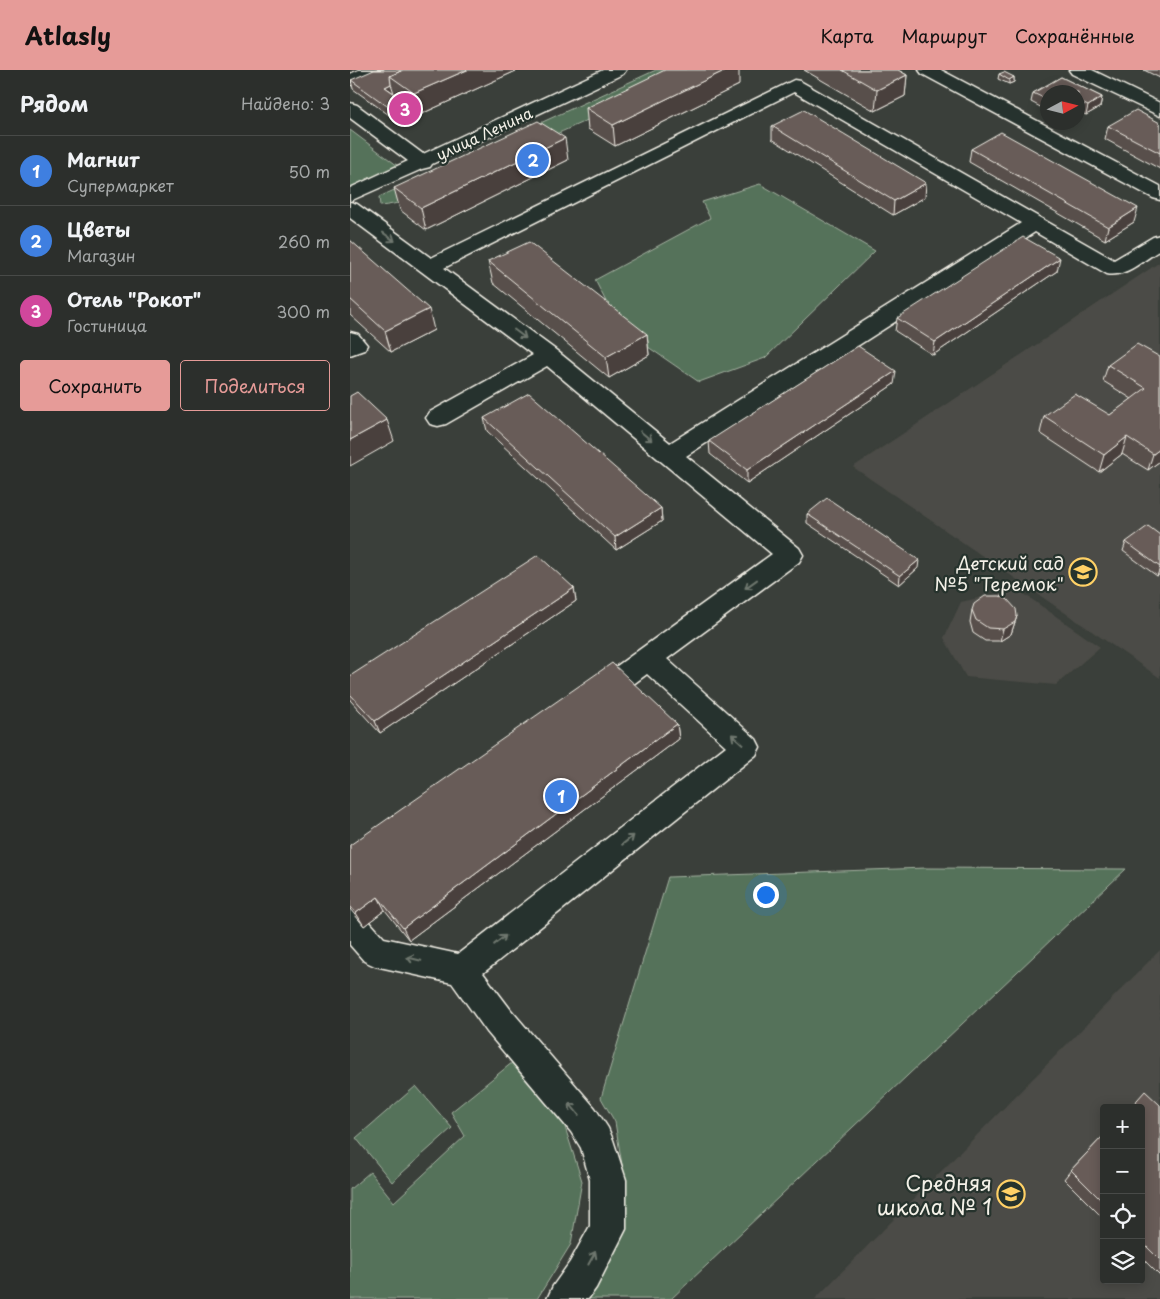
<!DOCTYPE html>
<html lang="ru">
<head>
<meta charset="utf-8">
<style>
	body { margin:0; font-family:"Playpen Sans",sans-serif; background:#383b38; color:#f1f3f6 }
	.controls { position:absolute; right:15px; bottom:15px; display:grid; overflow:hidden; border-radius:5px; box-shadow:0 2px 12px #0003 }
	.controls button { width:45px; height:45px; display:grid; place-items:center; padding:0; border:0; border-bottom:1px solid #484a48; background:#2c2f2c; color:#f1f3f6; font:25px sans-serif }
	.compass { position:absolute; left:690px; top:15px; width:45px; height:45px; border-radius:50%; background:#2c2f2c; box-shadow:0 2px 12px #0003; rotate:83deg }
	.you { position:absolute; left:415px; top:824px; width:18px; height:18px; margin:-12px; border:4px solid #fff; border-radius:50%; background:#1a73e8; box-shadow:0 0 0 8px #1a73e833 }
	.badge { display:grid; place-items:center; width:32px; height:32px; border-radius:50%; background:#e69b98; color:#fff; font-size:16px; font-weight:700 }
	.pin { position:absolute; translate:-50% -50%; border:2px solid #fff; box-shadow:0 1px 5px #0006 }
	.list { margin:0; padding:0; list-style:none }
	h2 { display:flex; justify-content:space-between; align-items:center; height:65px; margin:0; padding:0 20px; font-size:21px }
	h2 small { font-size:16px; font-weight:400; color:#a6a9a9 }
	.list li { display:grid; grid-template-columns:32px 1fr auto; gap:15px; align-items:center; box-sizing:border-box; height:70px; padding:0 20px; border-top:1px solid #484a48 }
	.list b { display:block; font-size:19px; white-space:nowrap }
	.list p { margin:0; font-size:16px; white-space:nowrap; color:#a6a9a9 }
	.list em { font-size:16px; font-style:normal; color:#a6a9a9 }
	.actions { display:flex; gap:10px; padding:15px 20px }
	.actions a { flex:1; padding:11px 0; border:1px solid #e69b98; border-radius:5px; text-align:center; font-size:18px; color:#e69b98 }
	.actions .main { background:#e69b98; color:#111 }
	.icon { flex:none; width:28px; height:28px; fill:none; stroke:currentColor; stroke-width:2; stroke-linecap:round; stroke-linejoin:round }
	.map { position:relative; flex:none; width:810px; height:1229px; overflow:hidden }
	header { display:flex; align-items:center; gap:30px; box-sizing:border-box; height:70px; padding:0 25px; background:#e69b98; color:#111 }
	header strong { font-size:24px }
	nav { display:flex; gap:28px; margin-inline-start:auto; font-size:18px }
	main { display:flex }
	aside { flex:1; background:#2c2f2c }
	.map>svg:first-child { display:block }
	.built { fill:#4b4b46; fill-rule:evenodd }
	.green { fill:#55725a; stroke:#a4b2a1 }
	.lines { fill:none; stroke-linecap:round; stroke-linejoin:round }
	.minor-casing { stroke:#f4f1e8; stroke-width:3 }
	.minor { fill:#26332d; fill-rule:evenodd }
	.wall { fill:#594f4c; stroke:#f4f1e8 }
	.shaded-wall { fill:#49403e; stroke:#f4f1e8 }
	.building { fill:#685c58; stroke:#f4f1e8 }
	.oneway { stroke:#6e766e }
	.labels { text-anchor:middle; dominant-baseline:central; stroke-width:4.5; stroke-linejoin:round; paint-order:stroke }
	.far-street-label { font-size:15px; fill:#f4f1e8; stroke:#26332d }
	.poi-label { font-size:18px; fill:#f4f1e8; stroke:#26332d; text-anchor:end }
	.near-poi-label { font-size:21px; fill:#f4f1e8; stroke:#26332d; text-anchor:end }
</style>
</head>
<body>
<header>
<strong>Atlasly</strong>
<nav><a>Карта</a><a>Маршрут</a><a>Сохранённые</a></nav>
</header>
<main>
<aside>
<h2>Рядом<small>Найдено: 3</small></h2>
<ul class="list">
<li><span class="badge" style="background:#3f7fe0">1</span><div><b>Магнит</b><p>Супермаркет</p></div><em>50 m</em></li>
<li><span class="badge" style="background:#3f7fe0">2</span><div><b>Цветы</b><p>Магазин</p></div><em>260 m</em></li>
<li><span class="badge" style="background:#d1479c">3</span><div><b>Отель &quot;Рокот&quot;</b><p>Гостиница</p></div><em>300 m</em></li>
</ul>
<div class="actions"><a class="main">Сохранить</a><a>Поделиться</a></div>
</aside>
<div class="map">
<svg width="810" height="1229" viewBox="0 0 810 1229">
	<rect width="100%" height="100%" fill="#3a3f3a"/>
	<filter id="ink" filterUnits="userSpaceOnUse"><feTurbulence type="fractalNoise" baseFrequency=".02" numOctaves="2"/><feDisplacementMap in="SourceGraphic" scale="10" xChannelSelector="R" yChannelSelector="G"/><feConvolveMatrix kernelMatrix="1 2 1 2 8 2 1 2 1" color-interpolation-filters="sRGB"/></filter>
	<g filter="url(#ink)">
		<path class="built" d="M810 192V608L503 397Z
			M667 519 750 577 706 615 616 607 594 568 611 532Z
			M810 880V1229H465ZM754 1038H791V1210H754Z"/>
		<path class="green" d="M306 0H337C273 36 204 65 136 95 104 110 65 133 30 136L29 127Z
			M0 60 56 102 0 126Z
			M410 114 525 181 415 288 349 312 269 257 245 210 360 148 352 132Z
			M576 798 776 799 321 1229H231L274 1107 265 1052 251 1028 318 807Z
			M168 988 213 1051 232 1111 221 1174 187 1229H0V1119L20 1102 44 1132 115 1066 101 1042Z
			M66 1016 102 1058 42 1112 6 1068Z"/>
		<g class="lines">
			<g class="minor-casing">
				<path id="minor" d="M9 0H33L30 4 0 15V4Z
					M253 0H276L273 4 82 94 80 97 72 99 0 131V118L58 91 0 48V33L7 35 73 84Z
					M569 0H591L810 116V130L803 128 572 4Z
					M719 0H742L810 33V46L722 4Z
					M444 10 450 11 764 190 803 167 810 165V180C795 189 775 208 757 204L685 162 336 386 449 478 453 485 449 492 317 589 406 669 410 677 406 685 133 903 161 940 245 1038 258 1058 263 1070 276 1110V1159L246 1218 238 1229H197L203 1216 220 1192 240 1156V1110L231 1078 221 1062 137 962 102 913 25 896 14 891 0 875V838L11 842 34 868 108 884 376 676 297 604 255 635 245 638 235 635 231 627 235 619 422 484 197 296 96 354 88 356 80 354 76 348 80 342 183 285 0 148V132L7 134 81 188ZM444 22 671 153 320 373 207 281 94 198Z
					M0 262 8 264 17 275 14 280 0 285Z"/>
			</g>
			<use href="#minor" class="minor"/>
		</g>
		<path class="wall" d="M168 0 69 45 60 38 61 43 46 50 3 19 1 10 51 1Z
			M454 0H548L557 5 555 26 525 41Z
			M794 0H810V8Z
			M649 4 664 7V12L659 14 648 9Z
			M711 7 752 27 750 37 736 45 732 43 728 45V22H698V41L681 32 683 23Z
			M389 15 265 76 238 59 236 38Z
			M810 53V99L755 69 758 56Z
			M422 56 575 127 543 145 422 69Z
			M621 79 784 152 755 170 619 92Z
			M218 90 76 160 50 140 44 118Z
			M0 170 84 260 41 282 0 245Z
			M138 191 297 264 299 285 259 308 143 213Z
			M707 201 583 285 545 261 547 248Z
			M810 287V391L798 400 772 384 749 402 690 363 694 346 760 345 782 329 753 311 758 295Z
			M544 314 397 413 360 384 359 371Z
			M134 348 311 438 312 451 266 480 137 361Z
			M457 444 568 498 549 515 457 453Z
			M810 465V504L807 506 773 481 776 472Z
			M224 518 226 531 30 663 0 630V606Z
			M622 540 667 546 661 564 650 571H635L623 563 620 552Z
			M327 654 329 669 59 870 35 840 14 856 0 839V775Z
			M810 1035V1206L791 1187V1038Z
			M754 1065V1149L714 1109 721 1100Z"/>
		<path class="shaded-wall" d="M117 0H168L69 45 64 23Z
			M376 0H389V15L265 76 263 55Z
			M557 5 555 26 525 41 527 20Z
			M664 7V12L659 14V10Z
			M41 14 44 23 35 17Z
			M752 27 750 37 736 45 738 36Z
			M59 34 61 43 46 50 44 41Z
			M734 34 732 43 728 45V37Z
			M215 68 218 90 76 160 71 138Z
			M576 113 575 127 543 145 544 131Z
			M788 138 784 152 755 170 758 157Z
			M710 188 707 201 583 285 585 272Z
			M79 239 84 260 41 282 35 261Z
			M297 264 299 285 259 308 256 287Z
			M546 301 544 314 397 413V400Z
			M37 350 44 371 0 396V370Z
			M777 367 772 384 749 402 754 385Z
			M810 379V391L798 400 803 384Z
			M311 438 312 451 266 480 265 467Z
			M569 490 568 498 549 515 550 506Z
			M810 498V504L807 506Z
			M224 518 226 531 30 663 25 651Z
			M667 546 661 564 650 571 653 559Z
			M327 654 329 669 59 870 53 858Z
			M28 827 35 840 14 856 6 843Z"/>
		<path class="building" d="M24 0H49L51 1 40 6 41 14 35 17 59 34 44 41 1 10Z
			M53 0H117L64 23 40 6Z
			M315 0H376L263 55 236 38Z
			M492 0H548L557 5 527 20Z
			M654 2 664 7 659 10 649 4Z
			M711 7 752 27 738 36 734 34 728 37V22H698V30L683 23Z
			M454 40 576 113 544 131 422 56Z
			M786 40 810 53V83L758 56Z
			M188 51 215 68 71 138 44 118Z
			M651 62 788 138 758 157 621 79Z
			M673 167 710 188 585 272 547 248Z
			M0 170 79 239 35 261 0 229Z
			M179 172 297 264 256 287 138 191Z
			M787 274 810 287V379L803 384 777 367 754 385 694 346 725 324 760 345 796 318 758 295Z
			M508 276 546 301 397 400 359 371Z
			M7 322 37 350 0 370V326Z
			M179 323 311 438 265 467 134 348Z
			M477 428 569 490 550 506 457 444Z
			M798 456 810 465V497L776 472Z
			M188 485 224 518 25 651 0 624V606Z
			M635 526H650L657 529 666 539 667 546 665 552 653 559 638 558 626 550 622 540 624 534Z
			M262 593 327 654 53 858 28 827 6 843 0 836V775Z
			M795 1021 810 1035V1190L791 1171V1038H780Z
			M754 1065V1133L721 1100Z"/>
		<defs><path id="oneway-shaft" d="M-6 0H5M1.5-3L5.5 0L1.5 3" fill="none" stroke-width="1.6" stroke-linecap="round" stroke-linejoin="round" transform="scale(1.25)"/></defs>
		<g class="oneway">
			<use href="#oneway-shaft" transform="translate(39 167) rotate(36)"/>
			<use href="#oneway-shaft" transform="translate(170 264) rotate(37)"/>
			<use href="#oneway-shaft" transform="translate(296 366) rotate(39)"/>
			<use href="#oneway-shaft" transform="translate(401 514) rotate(144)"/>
			<use href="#oneway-shaft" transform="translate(387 669) rotate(-138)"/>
			<use href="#oneway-shaft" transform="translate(278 770) rotate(-38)"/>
			<use href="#oneway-shaft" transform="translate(150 870) rotate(-38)"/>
			<use href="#oneway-shaft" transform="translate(64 889) rotate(-167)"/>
			<use href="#oneway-shaft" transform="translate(224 1039) rotate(-129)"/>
			<use href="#oneway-shaft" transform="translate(242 1188) rotate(-61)"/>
		</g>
	</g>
	<defs>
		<g id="school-ring" transform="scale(1.4375)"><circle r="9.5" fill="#26332d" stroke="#ffd166" stroke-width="1.5"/><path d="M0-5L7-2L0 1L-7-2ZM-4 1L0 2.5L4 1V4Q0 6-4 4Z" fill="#ffd166"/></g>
	</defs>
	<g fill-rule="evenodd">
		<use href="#school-ring" x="733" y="502"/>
		<use href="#school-ring" x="661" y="1124"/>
	</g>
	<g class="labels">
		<g class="far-street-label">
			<text transform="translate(134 63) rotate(-25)">улица Ленина</text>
		</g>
		<g class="poi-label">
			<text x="714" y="492">Детский сад<tspan x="714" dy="21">№5 "Теремок"</tspan></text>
		</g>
		<g class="near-poi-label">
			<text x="642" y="1112">Средняя<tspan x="642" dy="24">школа № 1</tspan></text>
		</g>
	</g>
</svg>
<div class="controls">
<button>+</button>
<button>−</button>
<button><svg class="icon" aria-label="locate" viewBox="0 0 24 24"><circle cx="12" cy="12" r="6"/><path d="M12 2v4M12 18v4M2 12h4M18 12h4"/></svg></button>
<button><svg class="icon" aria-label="layers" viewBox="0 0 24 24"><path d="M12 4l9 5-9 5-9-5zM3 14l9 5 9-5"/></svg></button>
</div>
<svg class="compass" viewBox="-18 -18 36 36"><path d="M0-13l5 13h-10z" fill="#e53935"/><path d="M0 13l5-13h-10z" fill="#a6a9a9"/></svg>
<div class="you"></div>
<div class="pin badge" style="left:211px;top:726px;background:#3f7fe0">1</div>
<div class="pin badge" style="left:183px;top:90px;background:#3f7fe0">2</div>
<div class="pin badge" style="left:55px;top:39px;background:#d1479c">3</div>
</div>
</main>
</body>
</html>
